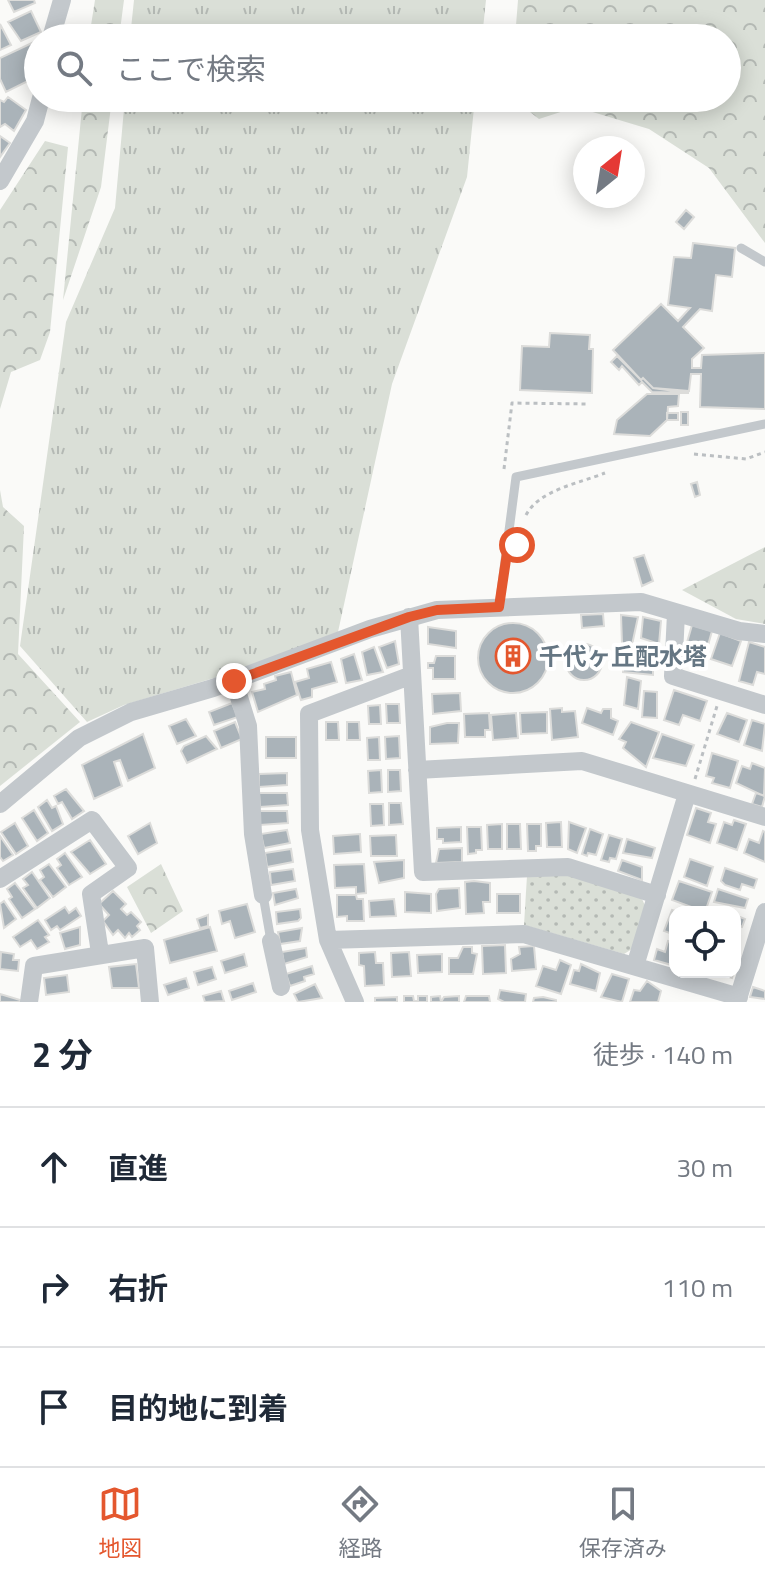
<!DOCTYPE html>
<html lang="ja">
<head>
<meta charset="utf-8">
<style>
	body { margin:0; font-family:"Titillium Web","Noto Sans JP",sans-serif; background:#f6f6f7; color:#1f2937 }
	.controls { position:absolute; right:24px; bottom:24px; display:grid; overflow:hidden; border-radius:16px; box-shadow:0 4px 20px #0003 }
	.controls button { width:72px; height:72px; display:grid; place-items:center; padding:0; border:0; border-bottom:2px solid #e0e1e3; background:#fff; color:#1f2937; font:40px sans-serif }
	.compass { position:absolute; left:573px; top:136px; width:72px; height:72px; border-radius:50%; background:#fff; box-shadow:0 4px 20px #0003; rotate:30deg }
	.stop { position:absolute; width:24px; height:24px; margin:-18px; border:6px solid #e4572e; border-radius:50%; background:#fff }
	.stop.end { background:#e4572e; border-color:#fff; box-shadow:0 2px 8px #0008 }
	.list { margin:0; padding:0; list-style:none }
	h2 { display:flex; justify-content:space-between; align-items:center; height:104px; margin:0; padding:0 32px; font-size:34px }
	h2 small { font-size:26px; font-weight:400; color:#747a83 }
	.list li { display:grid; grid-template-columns:52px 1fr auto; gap:24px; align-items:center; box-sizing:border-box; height:120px; padding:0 32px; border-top:2px solid #e0e1e3 }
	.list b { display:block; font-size:30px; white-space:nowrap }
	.list em { font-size:26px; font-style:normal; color:#747a83 }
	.icon { flex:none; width:44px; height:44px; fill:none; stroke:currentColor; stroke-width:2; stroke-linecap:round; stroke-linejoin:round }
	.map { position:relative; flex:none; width:765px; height:1002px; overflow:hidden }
	.search { position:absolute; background:#fff; box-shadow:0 4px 20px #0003; left:24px; right:24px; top:24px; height:88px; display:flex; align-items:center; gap:20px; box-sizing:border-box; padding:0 28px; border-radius:44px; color:#747a83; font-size:30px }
	.sheet { height:464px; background:#fff }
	nav { display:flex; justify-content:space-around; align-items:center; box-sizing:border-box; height:112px; border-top:2px solid #e0e1e3; background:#fff; font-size:22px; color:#747a83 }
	nav a { display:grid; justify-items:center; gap:4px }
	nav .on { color:#e4572e }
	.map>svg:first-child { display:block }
	.grass { fill:url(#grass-tufts) }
	.forest { fill:url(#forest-crowns) }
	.park { fill:url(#park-dots) }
	.building { fill:#aab3b9; stroke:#dcdcda; stroke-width:2 }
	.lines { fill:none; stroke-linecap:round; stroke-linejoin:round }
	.path { stroke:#bbbfc2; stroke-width:3; stroke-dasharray:4 4; stroke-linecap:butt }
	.service { stroke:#c3c8cc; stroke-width:9 }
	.minor { stroke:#c3c8cc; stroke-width:18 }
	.route { stroke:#e4572e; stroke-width:10 }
	.labels { text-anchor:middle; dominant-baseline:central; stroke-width:8; stroke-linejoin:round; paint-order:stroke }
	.poi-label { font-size:24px; font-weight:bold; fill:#657683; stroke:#fff; text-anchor:start }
</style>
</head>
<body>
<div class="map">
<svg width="765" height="1002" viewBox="0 0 765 1002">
	<defs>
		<pattern id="grass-tufts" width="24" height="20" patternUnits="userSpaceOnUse" patternTransform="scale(2)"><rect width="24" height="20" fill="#dadfd7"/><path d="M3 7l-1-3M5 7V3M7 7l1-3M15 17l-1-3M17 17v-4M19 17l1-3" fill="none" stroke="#b4b9b4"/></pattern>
		<pattern id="forest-crowns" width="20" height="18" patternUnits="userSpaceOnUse" patternTransform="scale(2)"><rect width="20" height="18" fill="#dadfd7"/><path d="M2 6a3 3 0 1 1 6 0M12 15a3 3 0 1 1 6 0" fill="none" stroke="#b4b9b4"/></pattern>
		<pattern id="park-dots" width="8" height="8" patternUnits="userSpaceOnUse" patternTransform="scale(2)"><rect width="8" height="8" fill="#dadfd7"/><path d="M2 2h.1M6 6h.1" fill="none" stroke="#b4b9b4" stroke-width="1.8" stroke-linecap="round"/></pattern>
	</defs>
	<rect width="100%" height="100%" fill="#fafaf8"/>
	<path class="grass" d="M134 0H486L482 38H130Z
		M125 98H475L467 177 392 384 338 632 234 672 124 705 87 722 20 646 66 322 115 208Z"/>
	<path class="forest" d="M95 0H124L119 38H89Z
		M518 0H765V243L709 168 649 129 576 107 539 119 512 98H727V38H515Z
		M83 98H112L101 187 63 300Z
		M45 141 68 147 50 332 40 360 11 372 0 409V210Z
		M0 490 3 507 24 526 18 654 80 722 0 786Z
		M765 547V624L736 619 682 590Z
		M161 864 183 911 151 933 127 887Z"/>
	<path class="park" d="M565 874 641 898 645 905 632 949 624 954 524 925 527 876Z"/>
	<path class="building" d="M8 0H34L35 3 14 12Z
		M31 11 41 32 21 41 8 22Z
		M0 24 11 45 0 50Z
		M32 43 37 59 26 65 32 79 6 92 0 79V58Z
		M8 97 26 110 14 131 5 124 0 127V100L4 102Z
		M0 136 10 143 0 157Z
		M686 210 694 217 684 229 676 222Z
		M693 243 735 248 732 277 716 275 712 311 700 309 683 327 704 348 692 359V368H701L702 355 765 353V409L700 407 701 374H691L689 391 653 388 643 378 641 380 613 350 661 304 678 321 690 308 668 305 674 257 691 258Z
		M550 333 590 335 589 349H593L592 393 520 390 522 346 549 347Z
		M617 356 641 380 643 378 653 388 689 393 652 392 642 382 639 385 622 366 619 370 611 362Z
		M647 394H679L678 406 668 407 667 420 650 436 614 434 617 420Z
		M681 412H688V425H681Z
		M667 413H678V420H667Z
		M697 482 700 495 695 497 691 484Z
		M644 555 653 581 642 586 634 558Z
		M603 614 604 626 582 628 581 615Z
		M621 615 638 617 632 645 622 644Z
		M643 617 661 621 659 644 641 638Z
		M478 658a35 35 0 1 1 70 0a35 35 0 1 1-70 0Z
		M692 625 712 631 705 656 696 654 693 664 682 660Z
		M428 627 456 631V648L428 644Z
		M720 633 741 641 732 666 711 659Z
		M395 641 399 664 387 668 379 647Z
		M749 642 765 647V674L757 672 753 685 739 681Z
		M566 662a18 18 0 1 1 36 0a18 18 0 1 1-36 0Z
		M374 647 383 672 367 675 362 652Z
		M354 654 362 680 346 683 341 659Z
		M436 656H455V679H433V668H428V663H434Z
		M624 656 645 658V663L653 664V675L623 672Z
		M331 662 337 682 312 689V697L301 700 295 682 309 678 307 669Z
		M291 672 297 695 258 712 252 692 265 689 264 684 276 680 275 676Z
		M627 677 641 681 638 709 624 705Z
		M674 690 707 701 700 721 683 715 679 725 664 720Z
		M644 691 657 692V718L642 717Z
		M460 693 461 711 433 714 432 694Z
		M232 703 238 717 214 725 209 712Z
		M386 704H399L400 723H387Z
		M380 705 381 724H369L368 706Z
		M562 708V712L575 711 578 737 552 740 550 709Z
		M587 708 601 713 603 709H611V718L618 721 613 735 582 723Z
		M547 712V733L521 734 520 713Z
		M489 713 490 730H485V737H465L464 714Z
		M516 713 518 738 493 740 491 715Z
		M727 713 747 720 739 742 717 734Z
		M186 719 196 736 177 744 169 726Z
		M752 720 765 724 762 751 744 745Z
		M235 722 242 739 221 748 214 731Z
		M326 722H338L339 740H326Z
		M347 722H359L360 740H347Z
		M631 722 659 732 646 767 623 748 626 742 619 739Z
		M447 723H459L458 743 430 744V727Z
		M143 734 155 768 128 781 120 760 114 762 122 786 94 799 82 765Z
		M662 734 694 745 686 766 653 758Z
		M206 736 217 749 187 763 181 751 184 746Z
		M399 736 400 758 386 759 385 737Z
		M266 737H296V758H266Z
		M379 737 380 760H368L367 738Z
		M712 753 738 761 730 788 712 783 714 778 706 776Z
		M752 763 765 768 764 796 736 783 742 766 750 769Z
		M381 770 382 792 369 793 368 771Z
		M388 770H400L401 791 388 792Z
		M287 773V785L259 787V774Z
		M66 789 84 811 72 819 62 802 58 804 54 796Z
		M259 793H287L288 805 260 807Z
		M756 793 765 796 762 807 752 804Z
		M47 800 52 808 56 806 63 824 52 831 38 807Z
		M389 803H401L403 824 389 825Z
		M370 804H383L384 825 371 826Z
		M696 808 711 813 708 822 716 824 710 843 687 835Z
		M34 810 48 833 37 841 22 818Z
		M260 811H287L288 823 260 825Z
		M734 820 746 824 737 850 717 843 724 822 732 825Z
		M561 822 562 847H547L546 823Z
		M569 822 586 828 577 853 568 849Z
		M15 823 28 846 16 854 1 832Z
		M150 823 157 843 138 854 128 836Z
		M502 824V849H488L487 825Z
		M507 824H520L521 849H507Z
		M527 824H541V846H536V851H528Z
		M461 827V842L443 843V839H437V828Z
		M467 827H481L482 850H476V853L468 854Z
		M590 829 603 834 596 855 588 853 587 856 582 854Z
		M287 830 290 843 264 848 261 834Z
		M763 831 765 832V862L744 853 749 839 759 843Z
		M360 834 361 852 334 854 333 836Z
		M396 835 397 856H371L370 836Z
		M609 835 622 839 616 859 610 858 609 862 601 860Z
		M0 836 13 855 3 861 0 857Z
		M627 839 655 848 652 858 623 853Z
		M90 840 106 864 90 874 71 852Z
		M462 848V862L436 863 439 849Z
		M291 849 293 862 267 867 265 853Z
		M65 853 82 877 69 885 57 868 61 865 57 859Z
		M690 859 713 867 707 886 684 877Z
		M404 860V878L379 883 374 862Z
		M622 860 642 867V880L618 871Z
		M49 864 66 887 53 897 40 880 44 877 40 870Z
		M364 864 366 893 356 894V887L335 888 334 865Z
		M725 868 757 879 754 888 742 884 740 890 725 885 721 881Z
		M293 869 295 881 271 885 270 872Z
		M32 872 50 898 37 908 23 888 28 885 23 879Z
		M474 881 490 883V902H483L484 913 466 914 465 882Z
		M679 881 712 892 705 912 672 900Z
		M15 883 35 909 22 918 9 899 12 897 7 889Z
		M459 888 460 908 437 911 436 894 439 889Z
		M296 889 298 898 275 905 273 893Z
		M718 889 748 899 745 908 714 902Z
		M113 891 126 904 121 909 127 915 131 912 141 922 137 926 140 930 132 937 129 933 125 938 118 930 113 935 103 921 109 915 99 904Z
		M405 892 431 894V913L405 912Z
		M497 894H520V913H497Z
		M337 895H356L357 899H363L364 921H347V916L337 917Z
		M394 899 396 916 370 917 369 901Z
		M4 901 16 919 4 928 0 904Z
		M247 904 255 932 235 938 230 921 222 924 219 911Z
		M65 907 69 913 76 908 81 916 60 930 57 926 51 930 45 920Z
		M300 909 301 918 298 921 277 924 276 912Z
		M672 910 678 912 675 935 664 931Z
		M208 915V926L200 928 197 919Z
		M735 915 745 919 742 927 735 924Z
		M38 920 49 935 45 937 49 942 37 949 31 940 20 947 13 937Z
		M80 927V945L65 949 60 933Z
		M210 927 217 951 170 963 164 940Z
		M302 928 300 941 280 944 278 932Z
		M668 941 675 943V966L654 960 657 949 665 952Z
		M505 945 506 973 483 974 482 946Z
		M534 946 536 969 512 971 511 959 520 954 519 947Z
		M463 947H472V953L477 954 473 974H449V958H458Z
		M306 948 307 957 284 964 282 952Z
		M1 952 14 954 13 960H19L18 971 0 969Z
		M375 952 376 963H383L384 985 365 986 364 966 359 965V953Z
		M409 952 411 976 392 977 391 953Z
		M244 954 247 966 225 973 221 961Z
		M442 954V972L418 973 417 955Z
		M560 960 571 965 561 994 536 986 543 966 556 970Z
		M136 964 139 988H112L109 967Z
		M581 964 600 973 596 991 570 984 574 970 579 971Z
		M312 966 314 974 304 977 305 981 290 986 286 974Z
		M212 967 216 979 198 985 194 972Z
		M714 972H734L732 978Z
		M612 974 629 979 622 1002 601 997Z
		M67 975 69 992 46 995 44 978Z
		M186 978 189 988 168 995 164 985Z
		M647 981 661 991 658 1002H630L634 990 640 991Z
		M253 983 256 992 232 1000 229 991Z
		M315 984 322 998 298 1002 294 994Z
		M753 987 765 991V999L750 997Z
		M500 990 526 994 525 1002H504L498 999Z
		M221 991 224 1001 205 1002 203 996Z
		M0 994 20 1000V1002H0Z
		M404 996H413L414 1001H418V996H427V1002H404Z
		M440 996 441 1002 444 997 459 996V1002H431V997Z
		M466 996H489L490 1002H464Z
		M397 997V1002H375V998Z
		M543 997 556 1000V1002H533L534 998Z"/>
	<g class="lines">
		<path class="path" d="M694 454 746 459 765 452
			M504 469 512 403 588 404
			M526 515C539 490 580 483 605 473
			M695 779 717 706"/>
		<path class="service" d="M741 248 765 262
			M499 607 516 477 765 424
			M263 895 271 941"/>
		<path class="minor" d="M51 38 62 0
			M0 181 35 121 41 98
			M676 613 673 676 765 705
			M409 617 423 872 568 867 657 895
			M234 681 248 726 253 834 263 895
			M417 770 582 761 765 817
			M0 804 79 738 131 712 213 688 370 629 437 610 641 602 739 631 765 634
			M0 879 92 820 128 868 91 894 100 953
			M328 940 524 934 739 997
			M271 941 281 987
			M635 966 687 794
			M29 1002 34 966 145 948 150 1002
			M355 1002 328 940 310 830 309 714 412 675
			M737 1002 765 912"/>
	</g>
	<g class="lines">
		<path class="route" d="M234 681 409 617 437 610 499 607 507 553 517 545"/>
	</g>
	<defs>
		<g id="building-ring" transform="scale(1.8)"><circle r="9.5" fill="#fff" stroke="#e4572e" stroke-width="1.5"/><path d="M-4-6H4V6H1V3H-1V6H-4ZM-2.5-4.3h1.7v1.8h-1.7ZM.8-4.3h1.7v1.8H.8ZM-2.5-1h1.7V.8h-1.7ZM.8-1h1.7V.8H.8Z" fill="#e4572e"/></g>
	</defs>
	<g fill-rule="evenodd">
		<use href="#building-ring" x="513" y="656"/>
	</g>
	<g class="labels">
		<g class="poi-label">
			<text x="539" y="656">千代ヶ丘配水塔</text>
		</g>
	</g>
</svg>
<div class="controls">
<button><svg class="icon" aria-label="locate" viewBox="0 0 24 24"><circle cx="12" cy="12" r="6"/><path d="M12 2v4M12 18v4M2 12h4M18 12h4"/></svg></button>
</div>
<svg class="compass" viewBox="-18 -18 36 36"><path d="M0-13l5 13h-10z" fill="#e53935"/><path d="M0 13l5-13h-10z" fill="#747a83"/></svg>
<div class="stop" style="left:517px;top:545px"></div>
<div class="stop end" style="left:234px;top:681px"></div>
<div class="search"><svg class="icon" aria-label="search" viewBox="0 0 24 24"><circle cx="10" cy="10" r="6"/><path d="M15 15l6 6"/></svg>ここで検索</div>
</div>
<section class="sheet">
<h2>2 分<small>徒歩 · 140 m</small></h2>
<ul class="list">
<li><svg class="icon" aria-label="ahead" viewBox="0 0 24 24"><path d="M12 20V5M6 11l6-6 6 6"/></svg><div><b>直進</b></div><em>30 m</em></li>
<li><svg class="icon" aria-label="right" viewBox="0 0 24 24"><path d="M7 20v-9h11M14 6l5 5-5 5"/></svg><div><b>右折</b></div><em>110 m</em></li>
<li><svg class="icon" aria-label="arrive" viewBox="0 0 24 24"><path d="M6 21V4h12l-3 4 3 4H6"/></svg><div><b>目的地に到着</b></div></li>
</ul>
</section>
<nav>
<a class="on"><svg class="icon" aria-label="map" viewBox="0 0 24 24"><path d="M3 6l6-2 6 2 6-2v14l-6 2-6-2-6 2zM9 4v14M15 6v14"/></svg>地図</a>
<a><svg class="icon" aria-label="directions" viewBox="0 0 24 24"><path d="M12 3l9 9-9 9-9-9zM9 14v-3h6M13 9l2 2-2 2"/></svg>経路</a>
<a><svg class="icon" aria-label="saved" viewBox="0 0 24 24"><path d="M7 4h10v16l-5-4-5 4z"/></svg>保存済み</a>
</nav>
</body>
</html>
